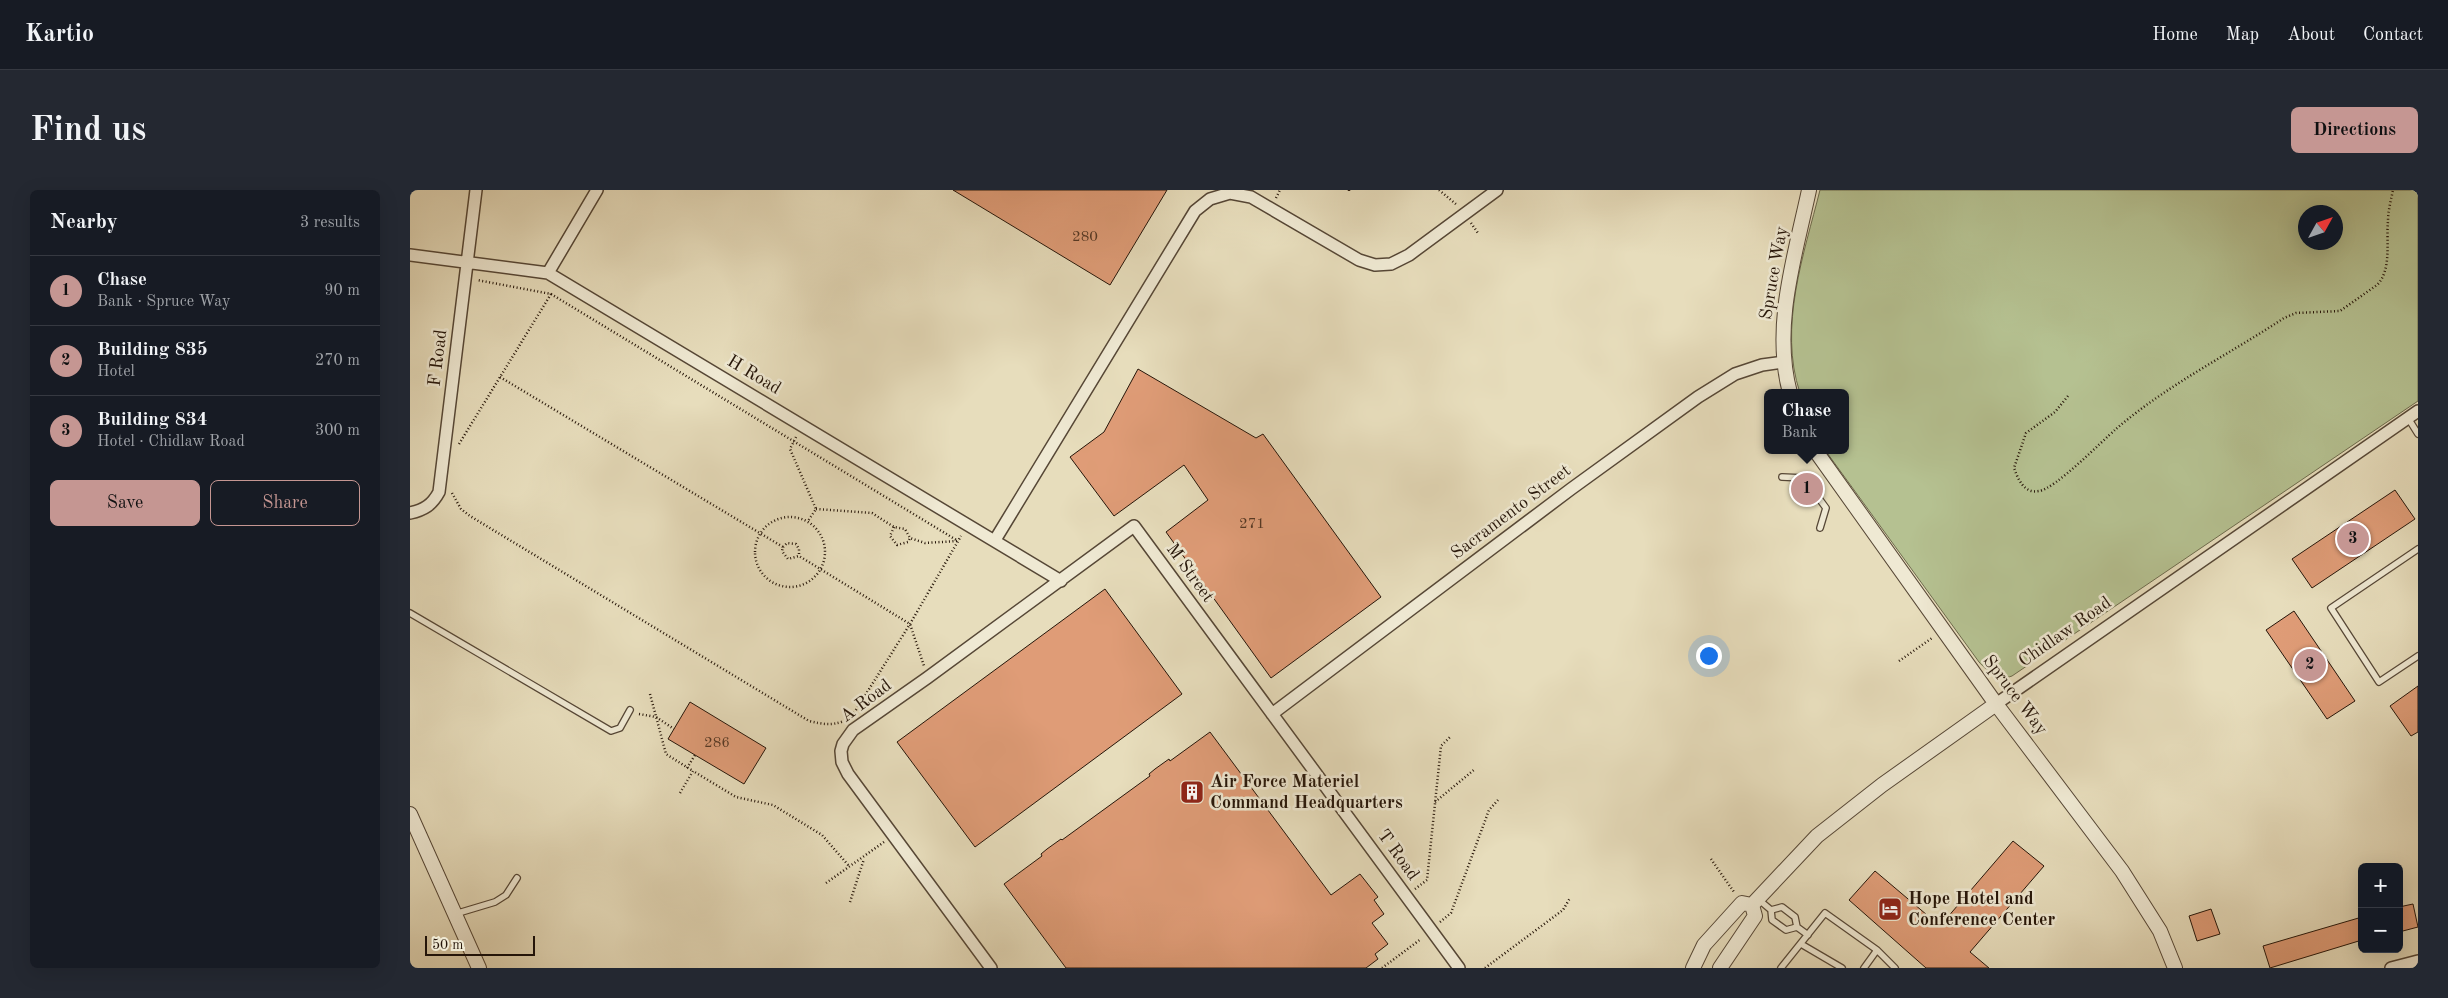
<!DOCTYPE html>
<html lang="en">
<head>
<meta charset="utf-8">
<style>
	body { margin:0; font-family:"Old Standard TT",serif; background:#242831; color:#f1f3f6 }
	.controls { position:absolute; right:15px; bottom:15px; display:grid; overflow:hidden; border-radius:8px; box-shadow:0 5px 20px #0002 }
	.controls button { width:45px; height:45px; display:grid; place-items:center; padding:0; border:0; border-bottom:1px solid #363941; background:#171b24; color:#f1f3f6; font:25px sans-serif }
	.compass { position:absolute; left:1888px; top:15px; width:45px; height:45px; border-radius:50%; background:#171b24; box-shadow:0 5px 20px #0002; rotate:50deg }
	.scale { position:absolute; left:15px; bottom:12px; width:110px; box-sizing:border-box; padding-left:5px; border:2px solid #251509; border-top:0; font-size:14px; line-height:18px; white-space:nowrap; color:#251509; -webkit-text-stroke:4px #efe9d3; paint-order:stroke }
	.you { position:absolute; left:1298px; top:465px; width:18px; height:18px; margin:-12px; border:4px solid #fff; border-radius:50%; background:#1a73e8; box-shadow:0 0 0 8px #1a73e833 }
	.badge { display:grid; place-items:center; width:32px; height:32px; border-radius:50%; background:#c59692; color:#111; font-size:16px; font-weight:700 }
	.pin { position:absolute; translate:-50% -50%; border:2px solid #fff; box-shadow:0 1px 5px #0006 }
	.popup { position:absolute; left:1354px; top:199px; width:85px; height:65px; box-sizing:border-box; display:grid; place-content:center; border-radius:8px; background:#171b24; filter:drop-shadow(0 1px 4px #0005); font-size:16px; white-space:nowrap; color:#9ea1a6 }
	.popup b { font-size:19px; color:#f1f3f6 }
	.popup::after { content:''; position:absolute; left:50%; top:100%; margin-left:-10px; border:10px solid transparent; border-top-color:#171b24 }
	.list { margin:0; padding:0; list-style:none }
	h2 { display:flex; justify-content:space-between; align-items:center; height:65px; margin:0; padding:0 20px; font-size:21px }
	h2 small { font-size:16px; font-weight:400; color:#9ea1a6 }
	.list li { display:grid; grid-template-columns:32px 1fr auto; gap:15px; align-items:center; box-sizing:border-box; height:70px; padding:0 20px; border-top:1px solid #363941 }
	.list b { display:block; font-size:19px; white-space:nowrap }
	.list p { margin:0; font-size:16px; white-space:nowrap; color:#9ea1a6 }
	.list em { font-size:16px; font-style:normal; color:#9ea1a6 }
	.actions { display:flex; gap:10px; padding:15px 20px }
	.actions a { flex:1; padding:11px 0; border:1px solid #c59692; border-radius:8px; text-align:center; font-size:18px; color:#c59692 }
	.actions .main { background:#c59692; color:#111 }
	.map { position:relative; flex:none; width:2008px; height:778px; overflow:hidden; border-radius:8px }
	header { display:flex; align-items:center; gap:30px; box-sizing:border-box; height:70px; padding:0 25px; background:#171b24; border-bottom:1px solid #363941 }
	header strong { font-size:24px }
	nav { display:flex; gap:28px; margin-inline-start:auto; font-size:18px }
	.intro { display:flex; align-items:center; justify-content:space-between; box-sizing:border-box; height:120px; padding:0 30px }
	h1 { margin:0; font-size:35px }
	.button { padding:12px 22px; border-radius:8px; background:#c59692; color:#111; font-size:18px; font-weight:700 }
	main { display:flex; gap:30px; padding:0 30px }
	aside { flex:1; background:#171b24; border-radius:8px; box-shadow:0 5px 20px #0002 }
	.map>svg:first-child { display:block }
	.green { fill:#b5c191; stroke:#6d6b4d; fill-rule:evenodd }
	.building { fill:#df9c77; stroke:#251509 }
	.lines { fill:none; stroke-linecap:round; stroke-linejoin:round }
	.service-casing { stroke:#564736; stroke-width:8 }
	.minor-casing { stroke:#564736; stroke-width:14 }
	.tertiary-casing { stroke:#564736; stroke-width:16 }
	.path { stroke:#251509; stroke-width:2.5; stroke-dasharray:1 2.5; stroke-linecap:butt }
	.service { stroke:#efe9d3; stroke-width:5.5 }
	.minor { stroke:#efe9d3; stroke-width:11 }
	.tertiary { stroke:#efe9d3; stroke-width:14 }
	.labels { text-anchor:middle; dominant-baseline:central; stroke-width:5; stroke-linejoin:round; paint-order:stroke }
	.number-label { font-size:15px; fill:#543724 }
	.street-label { font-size:18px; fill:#251509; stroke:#efe9d3 }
	.poi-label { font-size:18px; font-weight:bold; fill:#251509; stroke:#efe9d3; text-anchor:start }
</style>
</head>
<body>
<header>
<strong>Kartio</strong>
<nav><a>Home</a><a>Map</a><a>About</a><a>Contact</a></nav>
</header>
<div class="intro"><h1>Find us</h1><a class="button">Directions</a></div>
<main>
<aside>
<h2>Nearby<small>3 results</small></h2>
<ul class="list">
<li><span class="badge">1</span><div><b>Chase</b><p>Bank · Spruce Way</p></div><em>90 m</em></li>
<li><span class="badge">2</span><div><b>Building 835</b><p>Hotel</p></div><em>270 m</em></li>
<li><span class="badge">3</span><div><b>Building 834</b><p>Hotel · Chidlaw Road</p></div><em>300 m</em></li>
</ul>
<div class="actions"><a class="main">Save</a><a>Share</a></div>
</aside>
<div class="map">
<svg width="2008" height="778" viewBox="0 0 2008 778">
	<rect width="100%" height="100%" fill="#e7ddbc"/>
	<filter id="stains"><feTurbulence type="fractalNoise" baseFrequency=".004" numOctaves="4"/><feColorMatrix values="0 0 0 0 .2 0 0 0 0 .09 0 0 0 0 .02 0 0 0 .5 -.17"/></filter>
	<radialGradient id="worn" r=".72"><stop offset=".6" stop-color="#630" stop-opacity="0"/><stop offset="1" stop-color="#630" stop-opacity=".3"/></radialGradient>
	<path class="green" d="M1410 0H2008V211L1602 486C1589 491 1578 482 1569 472L1415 260H1436V203H1390C1368 137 1394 64 1410 0ZM1926 22V52H1896V22Z"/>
	<path class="building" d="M543 0H757L700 95Z
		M728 179 846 248 853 244 971 407 861 488 756 342 798 310 774 275 704 326 660 267 694 242Z
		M1985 300 2005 329 1902 398 1882 369Z
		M695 399 772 504 565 657 487 552Z
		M1884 421 1945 511 1917 529 1856 440Z
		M2008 496V542L2001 546 1980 516Z
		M280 512 356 558 334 594 258 549Z
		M800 542 921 705 950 684 968 707 964 710 974 724 962 733 978 754 965 764 968 769 956 778H656L594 694 632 666 631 664 637 659 651 649 652 650 740 586 739 584 745 579 759 569 760 571Z
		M1603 651 1634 676 1560 762 1579 778H1516L1439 710 1465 681 1530 736Z
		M2003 714 2008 737 1989 742V717Z
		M1801 719 1810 744 1787 751 1779 726Z
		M1952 727V750L1860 778 1853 756Z"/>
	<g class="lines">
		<g class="service-casing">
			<path id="service" d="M1998 228 2008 244
				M1372 287 1394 288 1416 318 1410 338
				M2008 359 1921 418 1969 492 2008 466
				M0 423 201 541 210 538 220 520
				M1348 709 1361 720 1362 730 1376 740 1387 737
				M1361 720 1372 717 1385 727 1387 737 1398 745
				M45 724 85 712 96 705 107 688
				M1391 754 1432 778
				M1371 778 1415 723 1467 760 1485 778
				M1454 778 1467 760"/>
		</g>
		<g class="minor-casing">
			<path id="minor" d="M0 65 138 83 651 391
				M138 83 187 0
				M0 323C14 320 22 315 29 302L66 0
				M585 350 785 21 800 9 820 3 841 7 949 70 965 75 981 74 999 65 1087 0
				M1586 514 2008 221
				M862 524 1161 299 1288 207 1325 184 1352 175 1374 172
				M581 778 438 584 432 572 431 561 433 554 443 540 517 488 724 336 1049 778
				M1981 778 2008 771"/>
		</g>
		<g class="tertiary-casing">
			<path id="tertiary" d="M1380 203C1362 136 1385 66 1399 0
				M1405 260 1586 514 1712 681 1750 741 1765 778
				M0 624 69 778
				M1342 715 1407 646 1472 595 1586 514
				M1283 778 1294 755 1332 713 1342 715
				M1310 778 1345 726 1342 715"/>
		</g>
		<path class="path" d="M939 0V2
			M1029 0 1047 15
			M866 8 870 0
			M1061 33 1068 43
			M141 104 548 351
			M90 187 373 357 372 361 378 369 389 366 500 434 514 476
			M1658 206 1645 222 1616 243 1604 278C1608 289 1614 304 1629 301 1645 299 1691 252 1706 239 1757 195 1818 165 1874 128L1886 123 1930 121 1967 95C1982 80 1976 51 1978 31 1978 21 1981 10 1983 0
			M386 247 380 259 406 319 398 331
			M49 254 141 104 67 90
			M42 303 51 319 60 326 399 531C412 534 421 536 434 531
			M406 319 462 323 484 337 495 339 500 348 515 353 547 351
			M345 362a35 35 0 1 1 70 0a35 35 0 1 1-70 0Z
			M484 337 480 346 487 355 498 352 500 348
			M373 357 377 353 386 354 389 359V366
			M1489 471 1522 448
			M240 504 256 564 283 581
			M444 523 500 434 551 346
			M229 524 246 527 264 539
			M277 578 285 565
			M270 603 283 581 326 607 363 615 412 645 439 676
			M1025 612 1065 579
			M1301 669 1324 702
			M416 693 474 652
			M1005 699 1017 690 1031 556 1041 546
			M440 712 454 669
			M1030 732 1041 723 1079 620 1088 610
			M972 778 1011 749
			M1075 778 1153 720 1160 708"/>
		<use href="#service" class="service"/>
		<use href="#minor" class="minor"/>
		<use href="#tertiary" class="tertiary"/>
	</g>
	<defs>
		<g id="building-square" transform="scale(1.25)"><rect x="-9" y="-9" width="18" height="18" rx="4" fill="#8f2418" stroke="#efe9d3"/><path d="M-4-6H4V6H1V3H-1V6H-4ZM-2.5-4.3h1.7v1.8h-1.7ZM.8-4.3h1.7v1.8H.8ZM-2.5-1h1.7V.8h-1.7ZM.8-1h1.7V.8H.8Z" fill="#fff"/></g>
		<g id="hotel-square" transform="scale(1.25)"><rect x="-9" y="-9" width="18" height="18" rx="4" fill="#8f2418" stroke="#efe9d3"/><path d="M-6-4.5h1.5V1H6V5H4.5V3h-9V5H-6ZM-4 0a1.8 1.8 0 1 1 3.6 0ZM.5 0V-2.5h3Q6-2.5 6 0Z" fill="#fff"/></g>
	</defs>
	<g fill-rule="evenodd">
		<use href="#building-square" x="782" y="602"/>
		<use href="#hotel-square" x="1480" y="719"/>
	</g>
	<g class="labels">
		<g class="number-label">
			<text x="675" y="47">280</text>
			<text x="842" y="334">271</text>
			<text x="307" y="553">286</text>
		</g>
		<g class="street-label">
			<text transform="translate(1364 83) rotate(-80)">Spruce Way</text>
			<text transform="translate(28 168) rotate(-83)">F Road</text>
			<text transform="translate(344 185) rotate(31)">H Road</text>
			<text transform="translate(1101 322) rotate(-37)">Sacramento Street</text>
			<text transform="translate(780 383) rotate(54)">M Street</text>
			<text transform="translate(1655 442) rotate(-35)">Chidlaw Road</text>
			<text transform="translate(1605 505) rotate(53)">Spruce Way</text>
			<text transform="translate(456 511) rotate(-37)">A Road</text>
			<text transform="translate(988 665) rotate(54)">T Road</text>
		</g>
		<g class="poi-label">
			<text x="800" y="592">Air Force Materiel<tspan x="800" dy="21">Command Headquarters</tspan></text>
			<text x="1498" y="709">Hope Hotel and<tspan x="1498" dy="21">Conference Center</tspan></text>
		</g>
	</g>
	<rect width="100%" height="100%" filter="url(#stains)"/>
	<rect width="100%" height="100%" fill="url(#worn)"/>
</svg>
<div class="controls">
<button>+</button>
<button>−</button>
</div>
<svg class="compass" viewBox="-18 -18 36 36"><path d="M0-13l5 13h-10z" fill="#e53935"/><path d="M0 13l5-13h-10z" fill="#9ea1a6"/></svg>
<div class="scale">50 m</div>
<div class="you"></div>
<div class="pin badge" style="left:1397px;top:299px">1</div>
<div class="popup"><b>Chase</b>Bank</div>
<div class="pin badge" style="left:1900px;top:475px">2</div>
<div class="pin badge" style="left:1943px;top:349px">3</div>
</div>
</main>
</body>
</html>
